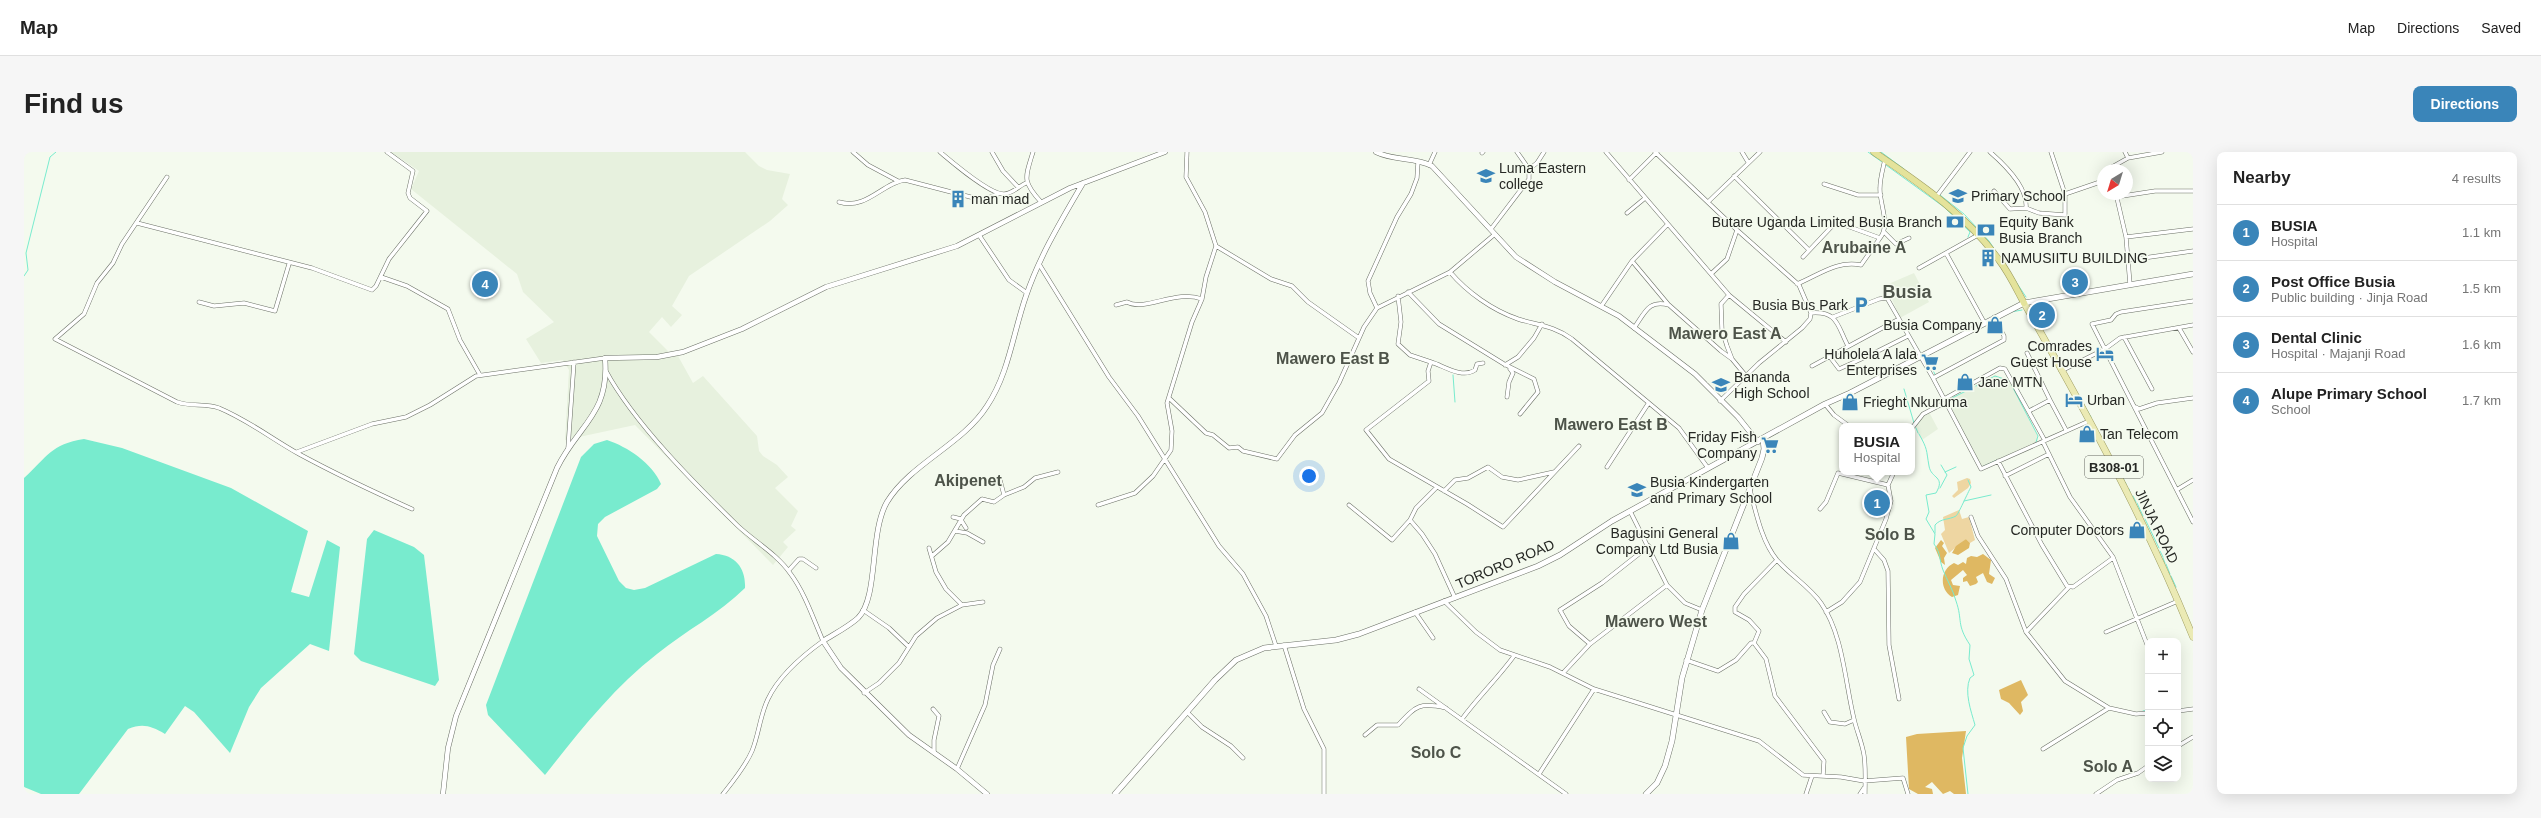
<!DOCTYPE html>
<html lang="en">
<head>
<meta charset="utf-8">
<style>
	body { margin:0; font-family:Arial,sans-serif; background:#f6f6f6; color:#222 }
	.controls { position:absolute; right:12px; bottom:12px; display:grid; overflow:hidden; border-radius:8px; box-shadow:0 4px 16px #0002 }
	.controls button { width:36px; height:36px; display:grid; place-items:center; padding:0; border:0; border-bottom:1px solid #e0e0e0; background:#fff; color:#222; font:20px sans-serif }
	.compass { position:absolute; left:2073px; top:12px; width:36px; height:36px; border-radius:50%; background:#fff; box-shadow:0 4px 16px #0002; rotate:218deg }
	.you { position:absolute; left:1285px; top:324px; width:14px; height:14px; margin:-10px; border:3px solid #fff; border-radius:50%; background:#1a73e8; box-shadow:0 0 0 6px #1a73e833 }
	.badge { display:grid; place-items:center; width:26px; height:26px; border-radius:50%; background:#3a85b9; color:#fff; font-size:13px; font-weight:700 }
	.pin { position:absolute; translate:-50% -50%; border:2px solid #fff; box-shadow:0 1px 4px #0006 }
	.popup { position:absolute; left:1815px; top:271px; width:76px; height:52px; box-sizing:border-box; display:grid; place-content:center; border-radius:8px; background:#fff; filter:drop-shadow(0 1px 3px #0005); font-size:13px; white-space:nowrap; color:#767676 }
	.popup b { font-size:15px; color:#222 }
	.popup::after { content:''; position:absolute; left:50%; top:100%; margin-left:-8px; border:8px solid transparent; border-top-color:#fff }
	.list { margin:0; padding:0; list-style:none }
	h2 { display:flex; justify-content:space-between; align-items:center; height:52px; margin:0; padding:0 16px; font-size:17px }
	h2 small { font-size:13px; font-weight:400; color:#767676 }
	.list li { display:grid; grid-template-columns:26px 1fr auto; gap:12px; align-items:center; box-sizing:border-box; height:56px; padding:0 16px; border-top:1px solid #e0e0e0 }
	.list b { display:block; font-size:15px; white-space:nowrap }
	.list p { margin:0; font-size:13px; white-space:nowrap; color:#767676 }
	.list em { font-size:13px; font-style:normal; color:#767676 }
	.icon { flex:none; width:22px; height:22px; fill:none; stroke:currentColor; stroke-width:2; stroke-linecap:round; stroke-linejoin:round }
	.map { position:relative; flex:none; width:2169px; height:642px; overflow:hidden; border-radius:8px }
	header { display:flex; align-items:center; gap:24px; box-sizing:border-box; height:56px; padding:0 20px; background:#fff; border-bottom:1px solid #e0e0e0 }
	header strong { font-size:19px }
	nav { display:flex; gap:22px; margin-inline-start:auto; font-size:14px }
	.intro { display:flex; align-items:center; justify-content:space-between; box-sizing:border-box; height:96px; padding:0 24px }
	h1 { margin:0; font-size:28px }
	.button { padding:10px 18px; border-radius:8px; background:#3a85b9; color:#fff; font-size:14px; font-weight:700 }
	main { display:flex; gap:24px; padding:0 24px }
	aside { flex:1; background:#fff; border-radius:8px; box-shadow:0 4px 16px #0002 }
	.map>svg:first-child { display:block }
	.built { fill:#e7f1de }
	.green { fill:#eed6a2 }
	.forest { fill:#dfb862 }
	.water { fill:#78ebce }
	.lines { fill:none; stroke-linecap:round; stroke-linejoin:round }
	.stream { stroke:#78ebce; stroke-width:1 }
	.minor-casing { stroke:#6b7066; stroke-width:4.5 }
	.tertiary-casing { stroke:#6b7066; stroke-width:5.5 }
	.secondary-casing { stroke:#6b7066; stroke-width:6 }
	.primary-casing { stroke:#9e9d61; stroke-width:7 }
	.trunk-casing { stroke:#9e9d61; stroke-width:7 }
	.minor { stroke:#fff; stroke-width:3.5 }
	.tertiary { stroke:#fff; stroke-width:4.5 }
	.secondary { stroke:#fff; stroke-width:5 }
	.primary { stroke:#ebeab4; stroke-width:6 }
	.trunk { stroke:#e4e39b; stroke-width:6 }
	.labels { text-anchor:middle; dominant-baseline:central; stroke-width:3; stroke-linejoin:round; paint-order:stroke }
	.shield { fill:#f4faee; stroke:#646761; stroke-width:1 }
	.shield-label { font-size:13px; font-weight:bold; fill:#262824 }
	.poi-label { font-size:14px; fill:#262824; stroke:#f4faee; text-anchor:start }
	.street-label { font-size:14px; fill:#262824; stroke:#f4faee }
	.quarter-label { font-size:16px; font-weight:bold; fill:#4d5349; stroke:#f4faee }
	.district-label { font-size:18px; font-weight:bold; fill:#4d5349; stroke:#f4faee }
</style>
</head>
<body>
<header>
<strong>Map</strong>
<nav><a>Map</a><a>Directions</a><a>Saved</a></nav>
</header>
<div class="intro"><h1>Find us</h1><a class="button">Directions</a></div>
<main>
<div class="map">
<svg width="2169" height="642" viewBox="0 0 2169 642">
	<rect width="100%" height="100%" fill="#f4faee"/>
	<path class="built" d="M367 0H721L735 14 743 18 766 22 758 47 764 53 746 69 665 124 648 154 658 163 647 175 638 165 625 180 645 200 654 204 669 231 679 224 733 284 735 299 739 304 753 313 764 325 751 336 774 359 767 374 772 378 759 390 764 395 749 413 611 273 541 288 545 218 539 208 517 211 502 187 530 170 499 140 493 122 387 37 395 19Z
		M1890 121 1905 150 1876 166 1862 133Z
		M1971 223 1986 228 2014 284 2013 292 1957 315 1923 248Z
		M1905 260 1914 277 1898 288 1891 276 1898 264Z"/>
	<path class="green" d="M1943 326 1946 327 1947 331 1944 336 1930 346 1928 344 1934 338 1933 330Z
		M1935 358 1938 367 1945 365 1951 388 1946 391 1942 387 1925 401 1917 382 1921 378 1919 365Z"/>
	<path class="forest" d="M1942 387 1946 391 1945 396 1934 403 1928 401 1932 394Z
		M1917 388 1920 391 1918 394 1923 401 1920 406 1921 413 1917 410 1911 396Z
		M1959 402 1967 408 1965 422 1971 426 1968 432 1963 430 1959 421 1952 425 1954 430 1952 432 1946 434 1943 429 1939 430V426L1943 423 1939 418 1927 428 1929 433 1936 434 1934 443 1928 445C1914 436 1917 417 1930 411L1934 413 1939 410 1942 412 1943 406 1947 404 1953 405Z
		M1997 528 2004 543 1997 550 1999 559 1996 563 1985 551 1977 547 1975 538Z
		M1942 579 1938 606 1942 642H1930L1926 639 1919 642 1908 630 1901 635 1908 637 1909 642H1894L1885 637 1882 585 1893 582Z"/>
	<path class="water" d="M60 287 98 296 207 336 284 379 267 440 285 445 303 388 316 395 305 499 286 492 237 536 225 555 206 601 170 560 161 554 141 582C127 574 119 571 104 577L55 642H17L0 635V326C23 305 27 292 60 287Z
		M583 288C604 295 628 311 637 332L633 337 581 365 574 372 573 384 595 429 602 436 610 438 621 436 692 402C712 403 722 417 721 436 695 462 661 479 633 502 589 536 555 580 521 623L464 563 462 553 557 305 570 292Z
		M350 378 390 395 400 403 415 528 411 534 337 509 330 502 343 387Z"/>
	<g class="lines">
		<path class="stream" d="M1844 0 1858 10
			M1857 0 1880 17
			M1862 13 1920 55 1946 80 1944 85
			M1916 43 1940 62 1965 89 2002 145
			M0 124 4 118 2 101 26 5 32 0
			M2010 156 2013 168
			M1987 160 1998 158
			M2015 170 2018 177
			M1901 204 1912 224
			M1429 223 1431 250
			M1952 234 1971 224 1986 229
			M1988 234 2014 284 2012 290
			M1880 237 1890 271
			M1928 246 1948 236
			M1925 248 1923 249 1926 254
			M2061 255 2067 265
			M1892 276 1894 281
			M1895 282C1904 298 1902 297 1905 314 1907 327 1922 324 1912 341L1902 343 1905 360 1902 367 1911 382 1910 392C1917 401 1915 408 1919 418 1923 428 1929 438 1932 449 1939 469 1932 472 1946 493L1945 507 1950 523 1946 526C1940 540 1947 559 1951 573L1943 584 1939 596 1944 642
			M1958 315 1973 308
			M1921 320 1932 315
			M2098 324 2100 328
			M2101 330 2102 331
			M1916 336 1923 323 1917 313
			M2105 337 2106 340
			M2109 344 2112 350
			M1940 349 1967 343
			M2113 351 2119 364
			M2121 367 2135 396
			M1911 381V373C1917 366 1925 368 1932 364 1934 363 1944 340 1947 335L1944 328
			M2136 399 2139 405
			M2139 406 2141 411
			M2142 412 2146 422
			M2147 424 2152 435
			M2119 559 2124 558"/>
		<g class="minor-casing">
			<path id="minor" d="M829 0 844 13 874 29
				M916 0C928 10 966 43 980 42 988 42 995 34 1002 31
				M968 0 979 19 994 35
				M1009 0C1001 26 998 29 1017 50
				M1582 0 1705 143 1762 190
				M1631 0 1713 78 1775 133 1787 161
				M1718 0 1724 10
				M1966 0C1981 13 2004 36 2002 56L2015 61 2041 63V42
				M2027 0 2041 42 2079 29
				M2101 0 2104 6
				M1458 1 1459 0
				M1405 13 1411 0
				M1505 17 1513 11 1520 0
				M2088 18V15L2104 6 2138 0
				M1710 24 1785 98
				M143 25 98 92 89 111 73 131 60 162 31 187 153 250C167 255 182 251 195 256 224 268 248 287 275 302 312 322 350 340 388 357
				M1605 28 1633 0
				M1800 32 1834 43H1857
				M1970 39 1986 57 2002 56
				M2092 42 2102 85 2169 77
				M1912 45 1946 0
				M2092 45 2131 39H2169
				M815 50C843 58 858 31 881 28L958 48 974 42
				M1684 50 1736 0
				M1603 61 1620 47
				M113 71 288 116 348 138 352 134 365 107 403 59 386 46 384 41 389 19 363 0
				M1467 77 1505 27V17L1493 0
				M1860 80 1872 92 1885 86
				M955 83 985 128 1003 141
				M2102 85 2106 132
				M1192 94 1247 127 1268 134 1284 150 1335 186
				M1922 101 1960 170
				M1779 105 1812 70 1856 86C1867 72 1855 51 1856 36 1856 26 1859 17 1861 7
				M2105 108 2169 99
				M1608 109 1644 152
				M1015 112 1085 225 1114 264 1195 394 1219 422 1242 464 1252 494
				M1895 116 1954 83
				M1426 120C1443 140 1468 158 1494 167 1513 173 1531 174 1548 187L1655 276 1684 316
				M1688 121 1703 107 1713 78
				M357 125 383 134 424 157 436 188 456 223
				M1773 132C1795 123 1813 108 1837 113L1856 86
				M1384 140 1415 172 1480 212 1510 227 1514 240 1496 262
				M1705 143 1697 152 1698 178 1703 194 1708 207 1722 224
				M1374 144 1377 170 1374 192 1386 203 1407 210 1404 219 1405 229 1342 278 1365 307 1443 352 1479 375 1555 294
				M2169 149 2097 160 2092 162 2087 168 2068 172 2169 370
				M175 150 190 154 220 151 251 159 265 112
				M1092 153 1103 150C1121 160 1152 137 1178 147
				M1578 153 1608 109 1643 73
				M1353 156 1346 141 1344 129 1373 65 1387 42 1393 26 1394 10
				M1809 165 1855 147 1863 146 1909 226 1957 317 2065 269
				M1610 176C1621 161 1624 147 1645 153L1697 199 1708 207
				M2155 176 2169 200
				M2100 185 2128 237
				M1852 200 1884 184
				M2003 201 2026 248
				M1806 205 1815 217 1844 204
				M1407 210C1420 214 1438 227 1451 218L1453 212 1459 211
				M1481 213 1494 205 1510 186 1518 172
				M1788 214 1875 167
				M582 219C610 271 671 332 714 374 730 389 754 403 766 421 781 441 789 466 799 489 778 504 755 524 744 547 736 563 735 582 728 599 721 615 710 628 699 642
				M2037 219 2081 197 2096 186 2169 173
				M1909 226 1980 188V184L1970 165
				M1483 245 1485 230 1489 221 1486 217
				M1145 246 1182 281 1189 283 1205 296 1214 295 1219 299 1253 307 1271 283 1298 261 1315 231 1340 175 1353 156 1426 120 1471 82
				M1920 247 1976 216 1981 217 2020 287
				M1696 249 1735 211 1778 176 1786 167 1787 161C1814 159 1813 173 1824 194
				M1801 252 1810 263 1825 274
				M2112 255 2115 257 2133 251 2169 246
				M2005 259 2026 248 2042 278
				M1888 276 1899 262 1922 250
				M2019 290 2046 345 2089 405 2124 495
				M544 296 550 210
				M273 300 348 272 382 265 406 253 452 224 581 206
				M1974 309 2018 393 2043 434 2049 435 2089 406
				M1583 315 1624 252
				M1981 324 2025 302
				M1413 335 1392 356 1386 368 1398 382 1411 402 1431 446
				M2154 337 2169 328
				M1726 338C1732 361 1738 390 1753 408 1767 424 1785 434 1797 451 1820 484 1821 533 1831 571 1834 582 1838 591 1840 603 1842 616 1841 629 1841 642
				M1420 339 1431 328 1444 326 1464 315 1478 325 1494 328 1530 320
				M980 343 1000 335 1011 326 1034 320
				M1074 353 1111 341 1129 324 1147 298 1148 279 1143 251 1168 170 1178 147 1182 125 1192 94 1181 60 1162 25 1163 0
				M1325 353 1368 388 1386 368
				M1796 357 1802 350 1814 321 1864 333 1870 320
				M929 365 937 367
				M1947 365 1954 384 1982 427 2002 480 2041 529 2085 556 2112 562 2124 561
				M937 368 942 376
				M931 379 943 381 959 390
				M1851 398 1860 408 1864 419 1865 493 1875 547
				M908 404 924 390 940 363 958 347 970 350 980 343 976 328
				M765 418 775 407H779L792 416
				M1643 433 1661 451 1678 458
				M1420 449 1452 480 1476 498 1526 515 1570 537 1735 589 1779 623 1817 625 1840 629 1879 626 1884 642
				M938 453 959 450
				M839 458 865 476 885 495
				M1391 460 1409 486
				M1802 460 1818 450 1836 430 1862 367 1867 349 1864 333
				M2002 480 2045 435
				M2082 480 2154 449
				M1730 491 1735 479 1725 468 1711 460V455L1720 442 1753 408
				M1566 492 1545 474 1536 458 1578 431 1625 394
				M1260 493 1280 557 1300 597V642
				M1662 508 1694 519 1712 508 1727 491H1730L1742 507 1751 544 1800 609 1799 624
				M1539 521 1566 492 1643 433 1606 359
				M1395 537 1542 642
				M840 541 855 531 875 511 892 484 913 466 938 453 922 437 912 420 905 396
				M909 557 915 564 910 588V601
				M2154 559 2169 557
				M1163 560 1178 575 1207 594 1219 606
				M1800 560 1806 570 1821 572 1830 568
				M1438 567C1454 545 1474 526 1490 504
				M1341 583 1353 573H1374C1392 554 1395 550 1422 556
				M2154 594 2169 585
				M2019 597 2085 556
				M933 617 961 553 969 513 976 497
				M1515 622 1570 537
				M1782 642 1788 624
				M1836 642 1840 636
				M2072 642 2093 628 2114 621 2124 614"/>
		</g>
		<g class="tertiary-casing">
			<path id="tertiary" d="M1352 0C1370 9 1391 5 1408 14L1492 105 1531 130 1595 164 1671 222 1714 265 1734 290
				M419 642 424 596 432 564 533 316C554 273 586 262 581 206L633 205 659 200 718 177 802 135 933 94 1046 36 1141 0
				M963 642 933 617 885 583 817 516 799 489C810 482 824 475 834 466 855 445 845 381 863 350 886 312 939 292 963 254 985 221 989 181 1002 144 1016 103 1038 67 1059 31"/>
		</g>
		<g class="secondary-casing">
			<path id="secondary" d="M1091 642 1191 528 1212 508 1240 496 1312 488 1335 482 1514 414 1536 403 1588 369 1801 252 1826 241 2000 151 2169 122
				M1622 642 1633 631 1641 614 1648 589 1658 526 1678 458 1738 306 1740 297 1739 287"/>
		</g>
		<g class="primary-casing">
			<path id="primary" d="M2000 151C2062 260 2122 369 2169 485"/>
		</g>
		<g class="trunk-casing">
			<path id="trunk" d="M1850 0C1895 31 1943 63 1975 108 1985 121 1992 136 2000 151"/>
		</g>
		<use href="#minor" class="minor"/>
		<use href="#tertiary" class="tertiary"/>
		<use href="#secondary" class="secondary"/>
		<use href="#primary" class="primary"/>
		<use href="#trunk" class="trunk"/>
	</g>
	<defs>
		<g id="school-bare" transform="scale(1.38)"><path d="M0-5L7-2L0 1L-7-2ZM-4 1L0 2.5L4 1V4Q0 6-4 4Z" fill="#3a85b9" stroke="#f4faee" stroke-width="2.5" paint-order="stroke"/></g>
		<g id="building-bare" transform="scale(1.38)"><path d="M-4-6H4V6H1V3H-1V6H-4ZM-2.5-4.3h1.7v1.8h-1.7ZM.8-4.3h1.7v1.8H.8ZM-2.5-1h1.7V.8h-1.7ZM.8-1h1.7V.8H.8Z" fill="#3a85b9" stroke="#f4faee" stroke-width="2.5" paint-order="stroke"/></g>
		<g id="bank-bare" transform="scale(1.38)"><path d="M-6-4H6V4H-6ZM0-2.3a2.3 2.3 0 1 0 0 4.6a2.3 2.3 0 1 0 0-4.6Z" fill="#3a85b9" stroke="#f4faee" stroke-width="2.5" paint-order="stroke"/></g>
		<g id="parking-bare" transform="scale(1.38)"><path d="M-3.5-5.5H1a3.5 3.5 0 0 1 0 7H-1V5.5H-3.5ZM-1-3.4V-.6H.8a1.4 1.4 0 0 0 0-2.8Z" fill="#3a85b9" stroke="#f4faee" stroke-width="2.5" paint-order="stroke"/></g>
		<g id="shop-bare" transform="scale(1.38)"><path d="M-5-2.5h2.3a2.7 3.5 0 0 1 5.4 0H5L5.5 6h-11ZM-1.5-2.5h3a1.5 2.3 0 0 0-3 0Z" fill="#3a85b9" stroke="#f4faee" stroke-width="2.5" paint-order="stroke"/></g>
		<g id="hotel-bare" transform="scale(1.38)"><path d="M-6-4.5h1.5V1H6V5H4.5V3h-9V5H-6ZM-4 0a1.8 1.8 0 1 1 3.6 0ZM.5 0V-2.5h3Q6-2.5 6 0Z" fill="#3a85b9" stroke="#f4faee" stroke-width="2.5" paint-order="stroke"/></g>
		<g id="supermarket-bare" transform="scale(1.38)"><path d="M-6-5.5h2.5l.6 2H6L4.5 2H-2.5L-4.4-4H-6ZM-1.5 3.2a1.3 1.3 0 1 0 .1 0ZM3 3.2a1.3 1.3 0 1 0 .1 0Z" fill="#3a85b9" stroke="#f4faee" stroke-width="2.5" paint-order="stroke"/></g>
	</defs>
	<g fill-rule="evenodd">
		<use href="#school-bare" x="1462" y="24"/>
		<use href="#school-bare" x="1934" y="44"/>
		<use href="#building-bare" x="934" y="47"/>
		<use href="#bank-bare" x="1931" y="70"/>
		<use href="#bank-bare" x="1962" y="78"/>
		<use href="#building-bare" x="1964" y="106"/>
		<use href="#parking-bare" x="1837" y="153"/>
		<use href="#shop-bare" x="1971" y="173"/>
		<use href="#hotel-bare" x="2081" y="202"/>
		<use href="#supermarket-bare" x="1906" y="210"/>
		<use href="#shop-bare" x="1941" y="230"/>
		<use href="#school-bare" x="1697" y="233"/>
		<use href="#hotel-bare" x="2050" y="248"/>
		<use href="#shop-bare" x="1826" y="250"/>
		<use href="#shop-bare" x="2063" y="282"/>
		<use href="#supermarket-bare" x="1746" y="293"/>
		<use href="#school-bare" x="1613" y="338"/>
		<use href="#shop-bare" x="2113" y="378"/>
		<use href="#shop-bare" x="1707" y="389"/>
	</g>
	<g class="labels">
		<rect class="shield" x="2061" y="304" width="58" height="22" rx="3"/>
		<g class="shield-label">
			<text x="2090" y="315">B308-01</text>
		</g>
		<g class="poi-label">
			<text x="1475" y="16">Luma Eastern<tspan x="1475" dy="16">college</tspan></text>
			<text x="1947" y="44">Primary School</text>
			<text x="947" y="47">man mad</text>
			<text x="1918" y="70" text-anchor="end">Butare Uganda Limited Busia Branch</text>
			<text x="1975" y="70">Equity Bank<tspan x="1975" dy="16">Busia Branch</tspan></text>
			<text x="1977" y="106">NAMUSIITU BUILDING</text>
			<text x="1824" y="153" text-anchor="end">Busia Bus Park</text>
			<text x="1958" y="173" text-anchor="end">Busia Company</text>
			<text x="2068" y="194" text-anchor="end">Comrades<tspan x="2068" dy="16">Guest House</tspan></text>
			<text x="1893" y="202" text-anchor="end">Huholela A lala<tspan x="1893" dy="16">Enterprises</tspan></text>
			<text x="1710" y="225">Bananda<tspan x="1710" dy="16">High School</tspan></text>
			<text x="1954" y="230">Jane MTN</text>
			<text x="2063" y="248">Urban</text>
			<text x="1839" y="250">Frieght Nkuruma</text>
			<text x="2076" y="282">Tan Telecom</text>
			<text x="1733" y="285" text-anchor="end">Friday Fish<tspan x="1733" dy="16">Company</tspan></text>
			<text x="1626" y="330">Busia Kindergarten<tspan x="1626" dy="16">and Primary School</tspan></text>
			<text x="2100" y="378" text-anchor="end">Computer Doctors</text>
			<text x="1694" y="381" text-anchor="end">Bagusini General<tspan x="1694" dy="16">Company Ltd Busia</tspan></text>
		</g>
		<g class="street-label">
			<text transform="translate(2133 374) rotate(64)">JINJA ROAD</text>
			<text transform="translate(1481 412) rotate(-23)">TORORO ROAD</text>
		</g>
		<g class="quarter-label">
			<text x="1840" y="95">Arubaine A</text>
			<text x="1701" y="181">Mawero East A</text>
			<text x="1309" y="206">Mawero East B</text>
			<text x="1587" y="272">Mawero East B</text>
			<text x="944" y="328">Akipenet</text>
			<text x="1866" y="382">Solo B</text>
			<text x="1632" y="469">Mawero West</text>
			<text x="1412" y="600">Solo C</text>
			<text x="2084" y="614">Solo A</text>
		</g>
		<g class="district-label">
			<text x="1883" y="140">Busia</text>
		</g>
	</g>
</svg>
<div class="controls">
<button>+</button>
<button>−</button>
<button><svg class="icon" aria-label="locate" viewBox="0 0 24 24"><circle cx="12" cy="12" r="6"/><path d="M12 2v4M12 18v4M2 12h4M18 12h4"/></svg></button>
<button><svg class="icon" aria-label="layers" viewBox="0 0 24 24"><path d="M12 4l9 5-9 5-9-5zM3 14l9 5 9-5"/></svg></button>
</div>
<svg class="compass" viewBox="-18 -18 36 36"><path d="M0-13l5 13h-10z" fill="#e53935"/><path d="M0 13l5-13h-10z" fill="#767676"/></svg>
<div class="you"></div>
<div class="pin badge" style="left:1853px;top:351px">1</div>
<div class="popup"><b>BUSIA</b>Hospital</div>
<div class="pin badge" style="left:2018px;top:163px">2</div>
<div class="pin badge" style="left:2051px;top:130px">3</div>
<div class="pin badge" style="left:461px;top:132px">4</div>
</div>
<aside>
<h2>Nearby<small>4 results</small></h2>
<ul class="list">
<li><span class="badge">1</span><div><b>BUSIA</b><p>Hospital</p></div><em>1.1 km</em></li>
<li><span class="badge">2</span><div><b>Post Office Busia</b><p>Public building · Jinja Road</p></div><em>1.5 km</em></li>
<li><span class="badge">3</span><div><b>Dental Clinic</b><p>Hospital · Majanji Road</p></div><em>1.6 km</em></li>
<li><span class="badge">4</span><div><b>Alupe Primary School</b><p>School</p></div><em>1.7 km</em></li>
</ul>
</aside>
</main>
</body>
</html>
